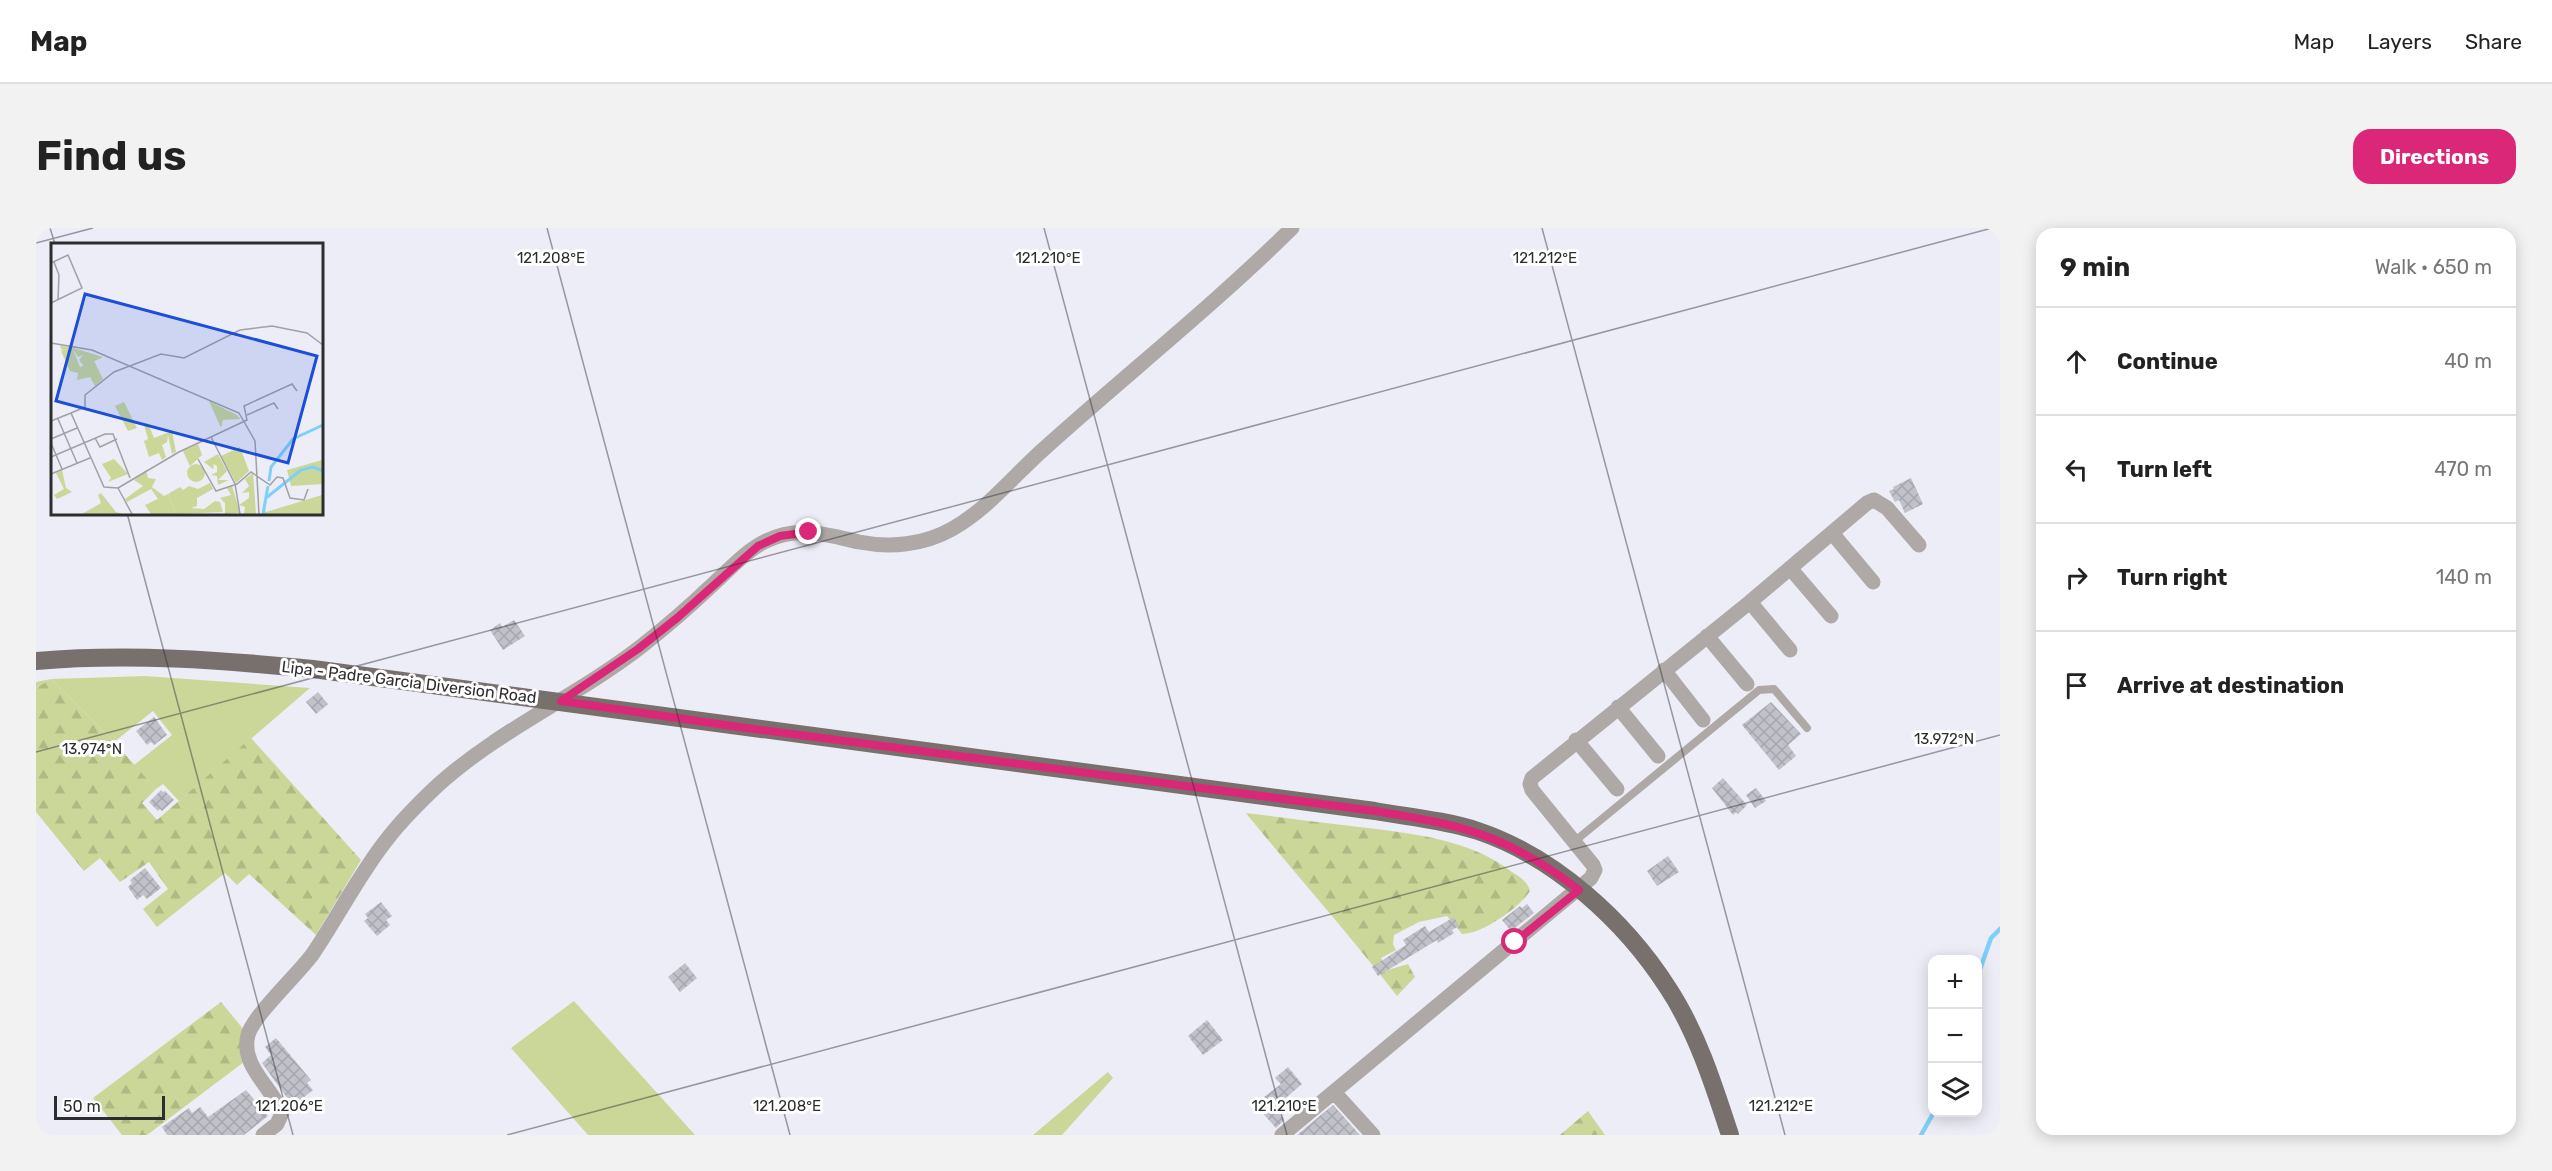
<!DOCTYPE html>
<html lang="en">
<head>
<meta charset="utf-8">
<style>
	body { margin:0; font-family:Rubik,sans-serif; background:#f2f2f2; color:#222 }
	.controls { position:absolute; right:18px; bottom:18px; display:grid; overflow:hidden; border-radius:12px; box-shadow:0 3px 15px #0003 }
	.controls button { width:54px; height:54px; display:grid; place-items:center; padding:0; border:0; border-bottom:2px solid #e0e0e0; background:#fff; color:#222; font:30px sans-serif }
	.scale { position:absolute; left:18px; bottom:15px; width:111px; box-sizing:border-box; padding-left:6px; border:3px solid #2d2d30; border-top:0; font-size:16px; line-height:21px; white-space:nowrap; color:#2d2d30; -webkit-text-stroke:4px #fff; paint-order:stroke }
	.stop { position:absolute; width:18px; height:18px; margin:-14px; border:4px solid #db2777; border-radius:50%; background:#fff }
	.stop.end { background:#db2777; border-color:#fff; box-shadow:0 2px 6px #0008 }
	.list { margin:0; padding:0; list-style:none }
	h2 { display:flex; justify-content:space-between; align-items:center; height:78px; margin:0; padding:0 24px; font-size:26px }
	h2 small { font-size:20px; font-weight:400; color:#767676 }
	.list li { display:grid; grid-template-columns:39px 1fr auto; gap:18px; align-items:center; box-sizing:border-box; height:108px; padding:0 24px; border-top:2px solid #e0e0e0 }
	.list b { display:block; font-size:22px; white-space:nowrap }
	.list em { font-size:20px; font-style:normal; color:#767676 }
	.icon { flex:none; width:33px; height:33px; fill:none; stroke:currentColor; stroke-width:2; stroke-linecap:round; stroke-linejoin:round }
	.map { position:relative; flex:none; width:1964px; height:907px; overflow:hidden; border-radius:18px }
	header { display:flex; align-items:center; gap:36px; box-sizing:border-box; height:84px; padding:0 30px; background:#fff; border-bottom:2px solid #e0e0e0 }
	header strong { font-size:28px }
	nav { display:flex; gap:33px; margin-inline-start:auto; font-size:21px }
	.intro { display:flex; align-items:center; justify-content:space-between; box-sizing:border-box; height:144px; padding:0 36px }
	h1 { margin:0; font-size:42px }
	.button { padding:15px 27px; border-radius:18px; background:#db2777; color:#fff; font-size:21px; font-weight:700 }
	main { display:flex; gap:36px; padding:0 36px }
	aside { flex:1; background:#fff; border-radius:18px; box-shadow:0 3px 15px #0003 }
	.map>svg:first-child { display:block }
	.green { fill:#cad799 }
	.forest { fill:url(#forest-firs) }
	.lines { fill:none; stroke-linecap:round; stroke-linejoin:round }
	.stream { stroke:#7fcff8; stroke-width:4.5 }
	.building { fill:url(#building-cross-hatch) }
	.lane { stroke:#aea9a7; stroke-width:8 }
	.street { stroke:#aea9a7; stroke-width:15 }
	.primary { stroke:#78706d; stroke-width:18 }
	.route { stroke:#db2777; stroke-width:8 }
	.ticks { fill:none; stroke:#2d2d30; stroke-width:1.5; stroke-opacity:0.45 }
	.labels { text-anchor:middle; dominant-baseline:central; stroke-width:6; stroke-linejoin:round; paint-order:stroke }
	.street-label { font-size:16px; fill:#2d2d30; stroke:#fff }
	.inset-river { fill:none; stroke:#7fcff8; stroke-width:3 }
	.inset-road { fill:none; stroke:#a0a0a7; stroke-width:1.5 }
	.view { fill:#1d4ed8; fill-opacity:0.15; stroke:#1d4ed8; stroke-width:3 }
	.inset-edge { fill:none; stroke:#2d2d30; stroke-width:3 }
	.ticks-label { font-size:15px; text-anchor:middle; fill:#2d2d30; stroke:#fff; stroke-width:6; stroke-linejoin:round; paint-order:stroke }
</style>
</head>
<body>
<header>
<strong>Map</strong>
<nav><a>Map</a><a>Layers</a><a>Share</a></nav>
</header>
<div class="intro"><h1>Find us</h1><a class="button">Directions</a></div>
<main>
<div class="map">
<svg width="1964" height="907" viewBox="0 0 1964 907">
	<defs>
		<pattern id="forest-firs" width="22" height="20" patternUnits="userSpaceOnUse" patternTransform="scale(1.5)"><rect width="22" height="20" fill="#cad799"/><path d="M5 1l3.5 6h-7zM16 11l3.5 6h-7z" fill="#aeb984"/></pattern>
		<pattern id="building-cross-hatch" width="8" height="8" patternUnits="userSpaceOnUse" patternTransform="scale(1.5)"><rect width="8" height="8" fill="#c1c1ca"/><path d="M0 0l8 8M0 8l8-8" fill="none" stroke="#a6a6ae"/></pattern>
	</defs>
	<rect width="100%" height="100%" fill="#ededf7"/>
	<path class="green" d="M109 448 274 460 143 573 127 556 120 561 98 537 136 507 117 483 78 514 15 451 0 460V454L15 451Z
		M538 773 659 907H552L475 820Z
		M1072 844 1077 850 1026 907H997Z"/>
	<path class="forest" d="M15 451 78 514 120 561 106 575 121 592 215 510 325 632 280 707 213 646 201 657 189 645 121 699 107 681 132 661 113 634 84 654 64 630 48 643 0 584V460Z
		M1210 585C1245 589 1280 594 1315 598 1370 605 1431 609 1476 644 1484 649 1492 654 1494 663 1483 680 1446 706 1426 706L1411 688 1383 694 1358 707 1357 716 1360 722 1345 730 1352 742 1372 736 1379 749 1361 768C1313 706 1260 647 1210 585Z
		M185 774 208 802V834L111 907H86L57 870Z
		M1552 883 1569 907H1524Z"/>
	<g class="lines">
		<path class="stream" d="M1942 747 1955 710 1964 701
			M1885 907 1898 884"/>
	</g>
	<path class="building" d="M1875 250 1887 276 1869 285 1863 272 1859 274 1853 263 1858 261 1857 259Z
		M478 392 489 408 467 422 454 402 464 395 466 399Z
		M282 464 292 476 280 486 270 474Z
		M1735 474 1765 506 1752 517 1760 528 1743 542 1706 497Z
		M118 489 131 507 118 517 115 514 111 517 100 503Z
		M1687 550 1711 577 1702 586 1700 584 1697 587 1676 560Z
		M1720 560 1730 573 1719 580 1710 567Z
		M125 562 127 564 129 563 138 572 126 583 124 581 122 583 113 574Z
		M1632 628 1643 644 1621 658 1611 643Z
		M109 640 125 660 111 671 107 667 101 672 92 659 96 655 94 652Z
		M345 674 356 688 350 692 354 697 341 708 328 693 332 690 329 686Z
		M1491 676 1498 685 1475 703 1466 692 1484 678 1486 680Z
		M1418 689 1423 698 1416 702 1418 705 1402 715 1401 712 1342 748 1336 739 1370 717 1367 712 1389 698 1393 704Z
		M649 735 661 750 644 764 632 749Z
		M1171 792 1187 812 1167 827 1152 808Z
		M240 810 275 852 271 855 277 862 257 878 226 835 235 827 229 819Z
		M1252 839 1266 856 1244 875 1248 881 1243 884 1248 892 1240 900 1222 880 1231 874 1228 869 1245 856 1239 850Z
		M210 862 232 888 208 907H131L126 899 153 880 156 885 164 879 172 889Z
		M1297 877 1324 907H1261Z"/>
	<g class="lines">
		<path class="lane" d="M1539 613 1723 462 1738 461 1771 500"/>
		<path class="street" d="M1796 305 1837 354
			M1754 340 1795 388
			M1714 374 1754 422
			M1671 408 1711 456
			M1628 442 1667 492
			M1582 479 1622 528
			M1540 512 1581 561
			M1298 864 1337 907
			M227 907 241 896 246 885C236 859 204 838 212 807 217 788 261 747 276 727 302 689 323 646 352 610 366 592 385 573 402 557 464 501 542 468 607 417 631 398 653 379 674 359 692 343 709 323 730 313 762 297 792 307 823 314 854 320 888 317 916 301 952 281 979 246 1010 219 1091 146 1178 77 1256 0
			M1246 907 1555 650 1559 642 1557 637 1496 562 1494 556 1496 550 1714 374 1831 275 1838 272 1851 280 1883 317"/>
		<path class="primary" d="M0 433C93 425 184 432 277 441L1339 583C1373 589 1408 592 1442 603 1519 629 1589 693 1632 760 1661 804 1678 858 1694 907"/>
	</g>
	<g class="lines">
		<path class="route" d="M773 304 744 308 722 318 641 390 602 421 525 473 703 499 1339 583C1427 597 1471 607 1543 662L1479 714"/>
	</g>
	<path class="ticks" d="M14 0 19 16M511 0 754 907M1008 0 1251 907M1506 0 1749 907M0 15 57 0M91 285 257 907M0 524 1956 0M471 907 1964 507"/>
	<g class="labels">
		<g class="street-label">
			<text transform="translate(373 454) rotate(7)">Lipa - Padre Garcia Diversion Road</text>
		</g>
	</g>
	<g transform="translate(15 15)">
		<rect width="272" height="272" fill="#ededf7"/>
		<path d="M9 103 21 104 26 106 52 114 33 123 28 117 32 112 27 114 21 105 11 107ZM73 159 86 185 77 188 64 163ZM136 230a9 9 0 1 1 18 0a9 9 0 1 1-18 0ZM11 227 15 245 21 249 6 256 3 252 13 246 5 230ZM117 251 125 271H100L94 262Z" fill="#cad799"/>
		<path d="M21 104 29 124 43 118 52 136 44 143 39 134 26 137 27 130 19 128 10 108ZM158 158 186 172 189 176 172 177 170 185ZM97 180 103 195 121 188 125 209 121 211 117 192 116 199 111 202 115 214 111 217 108 210 98 214 93 198 97 196 93 182ZM147 201 151 212 139 223 132 208ZM189 204 198 228 185 240 170 213ZM167 211 176 228 167 237H178L167 242 166 233 160 232 166 229V223L163 221 162 226 153 219ZM63 216 77 231 57 239 60 235 51 221ZM271 217V241L240 243 236 227ZM95 227 97 235 105 236 101 244 113 253 107 256 100 246 76 259 74 256 92 243 83 237ZM202 230 205 271H193L194 264 188 262 198 255V249L191 250 198 243 194 236ZM159 240 162 246 146 255V263L140 265 153 266 164 258 169 259 172 269 125 271 117 251 129 244 132 247 138 243 147 246ZM181 243 189 270 174 271V260L169 255 180 252 176 245ZM50 250 65 269 72 271H31L50 260 47 252ZM271 252V271H212V261L215 269Z" fill="#cad799"/>
		<path class="inset-river" d="M218 238 220 224 242 196 272 182M215 255 250 227 262 224 272 228M212 271 217 243"/>
		<path class="inset-road" d="M3 19 8 32 7 57M0 20 17 12 31 45 0 60M0 100 41 107 188 170 204 198 208 271M20 170 34 164V152L63 129 110 111 133 115 189 87 221 83 256 90 272 102M196 172 223 160 227 166M7 176 26 220M0 178 20 170 53 244 67 245M160 194 184 241 189 271M44 195 49 204 66 196M0 196 26 185M0 200 11 226M0 214 54 191H62L79 235M147 216 165 248 186 241 200 229 219 242 226 234 232 235 239 255 253 257 257 246M0 231 39 215M67 245 128 209 196 177 193 163 241 141 246 148M67 245 81 271"/>
		<path class="view" d="M34 51 266 113 237 220 5 158Z"/>
		<rect width="272" height="272" class="inset-edge"/>
	</g>
	<g class="ticks-label">
		<text x="515" y="35">121.208°E</text>
		<text x="1012" y="35">121.210°E</text>
		<text x="1509" y="35">121.212°E</text>
		<text x="1908" y="516">13.972°N</text>
		<text x="56" y="526">13.974°N</text>
		<text x="253" y="883">121.206°E</text>
		<text x="751" y="883">121.208°E</text>
		<text x="1248" y="883">121.210°E</text>
		<text x="1745" y="883">121.212°E</text>
	</g>
</svg>
<div class="controls">
<button>+</button>
<button>−</button>
<button><svg class="icon" aria-label="layers" viewBox="0 0 24 24"><path d="M12 4l9 5-9 5-9-5zM3 14l9 5 9-5"/></svg></button>
</div>
<div class="scale">50 m</div>
<div class="stop" style="left:1479px;top:714px"></div>
<div class="stop end" style="left:773px;top:304px"></div>
</div>
<aside>
<h2>9 min<small>Walk · 650 m</small></h2>
<ul class="list">
<li><svg class="icon" aria-label="ahead" viewBox="0 0 24 24"><path d="M12 20V5M6 11l6-6 6 6"/></svg><div><b>Continue</b></div><em>40 m</em></li>
<li><svg class="icon" aria-label="left" viewBox="0 0 24 24"><path d="M17 20v-9H6M10 6l-5 5 5 5"/></svg><div><b>Turn left</b></div><em>470 m</em></li>
<li><svg class="icon" aria-label="right" viewBox="0 0 24 24"><path d="M7 20v-9h11M14 6l5 5-5 5"/></svg><div><b>Turn right</b></div><em>140 m</em></li>
<li><svg class="icon" aria-label="arrive" viewBox="0 0 24 24"><path d="M6 21V4h12l-3 4 3 4H6"/></svg><div><b>Arrive at destination</b></div></li>
</ul>
</aside>
</main>
</body>
</html>
